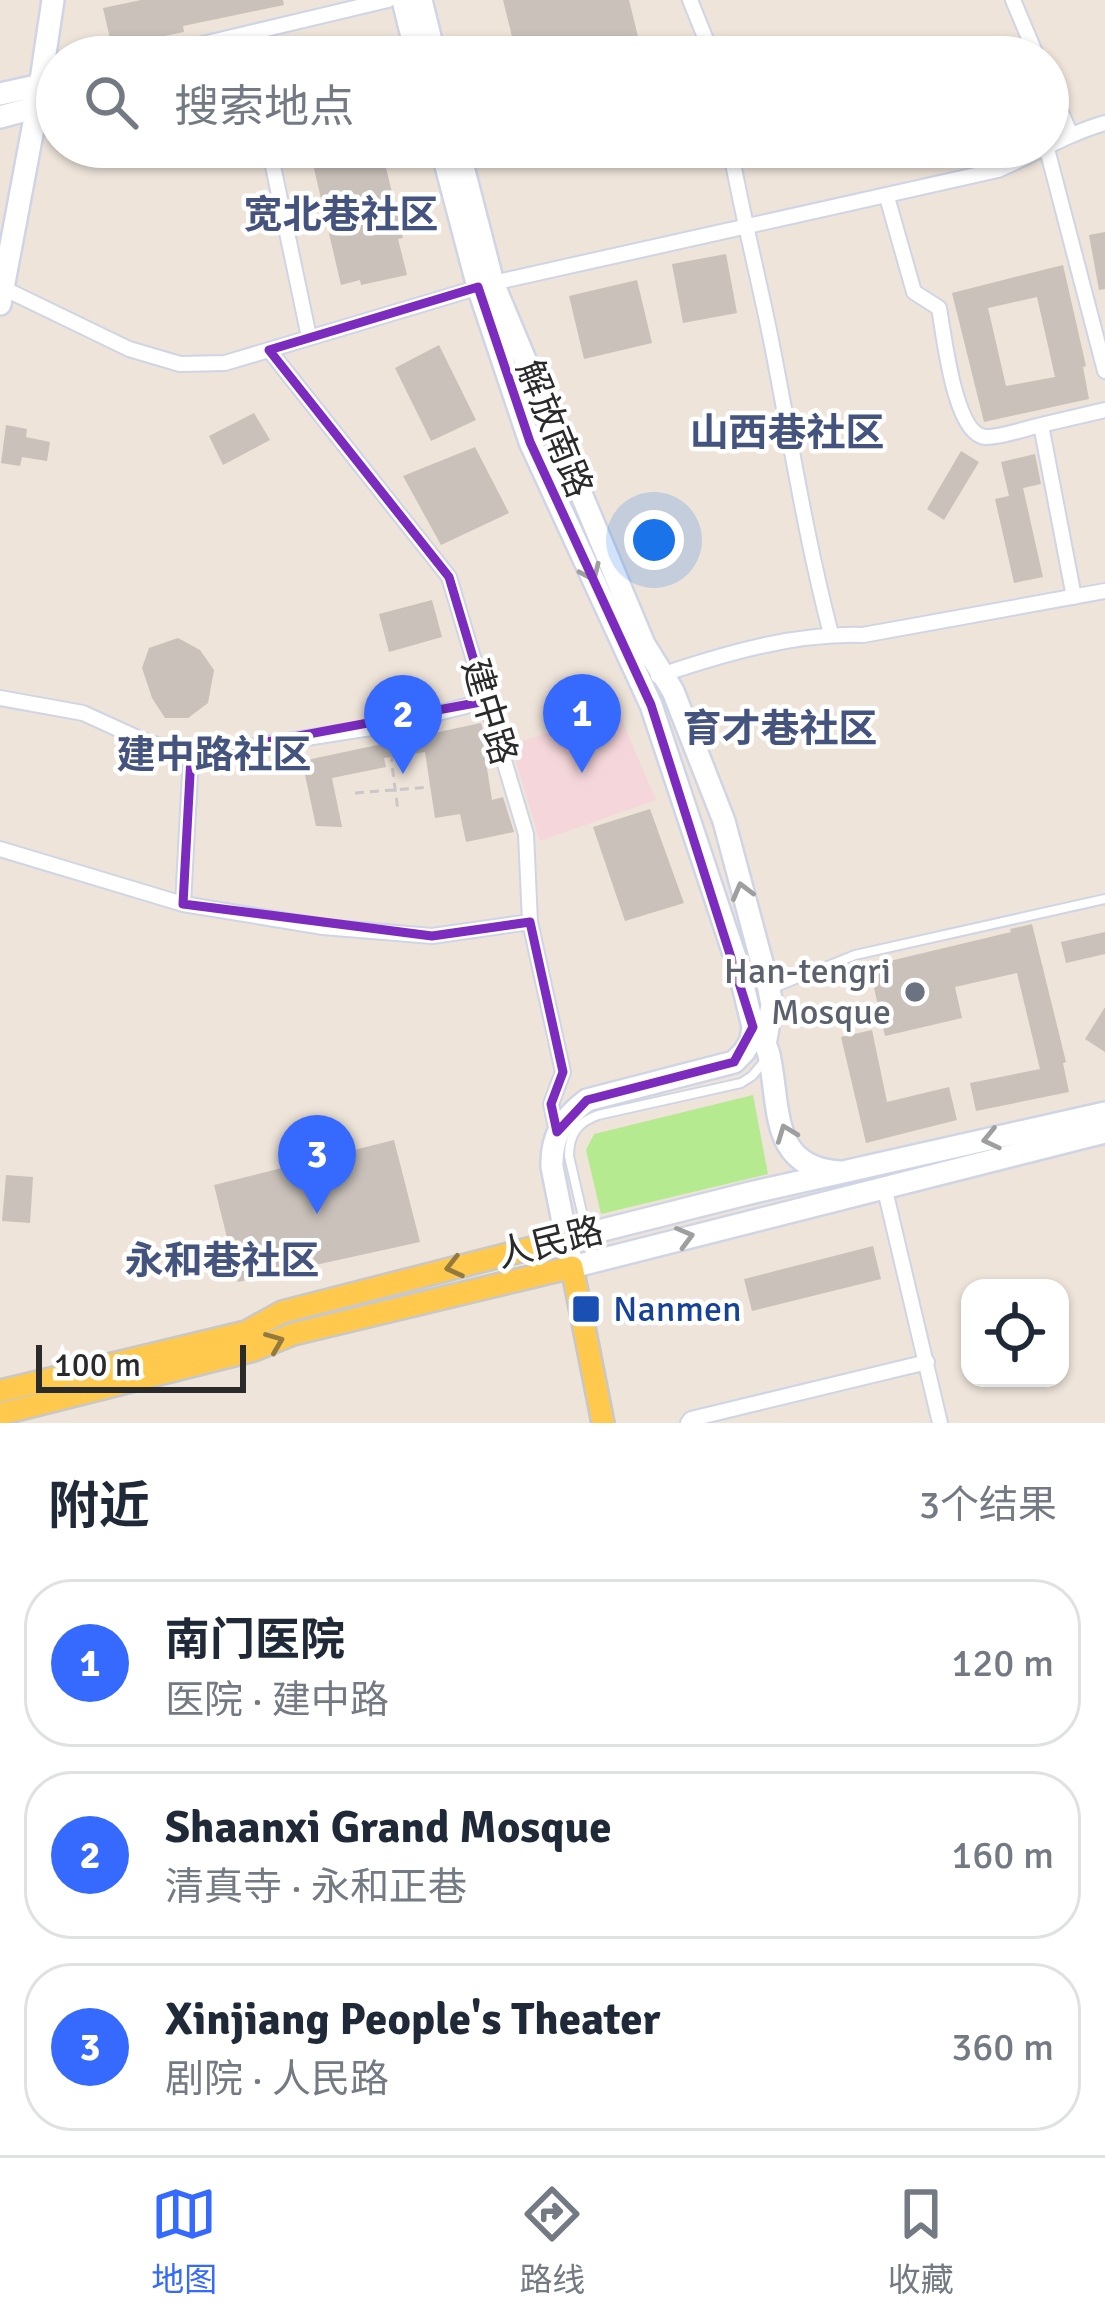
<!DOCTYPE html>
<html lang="zh">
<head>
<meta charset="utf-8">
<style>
	body { margin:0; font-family:Signika,"Noto Sans SC",sans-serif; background:#f6f6f7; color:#1f2937 }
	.controls { position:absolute; right:36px; bottom:36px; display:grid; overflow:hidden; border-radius:24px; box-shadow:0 3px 9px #0004 }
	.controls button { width:108px; height:108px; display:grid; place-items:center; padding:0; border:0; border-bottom:3px solid #e0e1e3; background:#fff; color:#1f2937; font:60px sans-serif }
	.scale { position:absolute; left:36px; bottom:30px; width:210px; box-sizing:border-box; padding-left:12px; border:6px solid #2a2a2a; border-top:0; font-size:33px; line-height:42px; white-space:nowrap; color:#2a2a2a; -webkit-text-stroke:9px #fff; paint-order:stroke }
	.you { position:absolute; left:654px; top:540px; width:42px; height:42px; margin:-30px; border:9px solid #fff; border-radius:50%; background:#1a73e8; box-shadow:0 0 0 18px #1a73e833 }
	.badge { display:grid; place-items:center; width:78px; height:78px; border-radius:50%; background:#366aff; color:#fff; font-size:39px; font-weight:700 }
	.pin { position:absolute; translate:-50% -99px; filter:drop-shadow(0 3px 6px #0008) }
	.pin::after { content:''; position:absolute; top:63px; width:42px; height:36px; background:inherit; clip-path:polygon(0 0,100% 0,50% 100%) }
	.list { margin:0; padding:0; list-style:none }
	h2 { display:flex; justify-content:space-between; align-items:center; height:156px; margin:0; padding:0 48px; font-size:51px }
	h2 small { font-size:39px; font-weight:400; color:#747a83 }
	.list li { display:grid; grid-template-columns:78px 1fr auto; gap:36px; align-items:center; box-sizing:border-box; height:168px; margin:0 24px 24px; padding:0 24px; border:3px solid #e0e1e3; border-radius:48px }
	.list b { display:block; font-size:45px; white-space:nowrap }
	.list p { margin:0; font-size:39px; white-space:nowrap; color:#747a83 }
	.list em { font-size:39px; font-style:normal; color:#747a83 }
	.icon { flex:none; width:66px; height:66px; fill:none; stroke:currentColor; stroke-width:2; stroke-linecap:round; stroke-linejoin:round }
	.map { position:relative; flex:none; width:1105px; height:1423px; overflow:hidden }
	.search { position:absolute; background:#fff; box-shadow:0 3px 9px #0004; left:36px; right:36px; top:36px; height:132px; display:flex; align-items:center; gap:30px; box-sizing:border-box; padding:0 42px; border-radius:66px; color:#747a83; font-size:45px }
	.sheet { height:732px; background:#fff }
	nav { display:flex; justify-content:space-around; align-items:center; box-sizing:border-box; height:168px; border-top:3px solid #e0e1e3; background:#fff; font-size:33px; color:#747a83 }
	nav a { display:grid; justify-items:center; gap:6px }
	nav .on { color:#366aff }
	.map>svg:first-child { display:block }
	.medical { fill:#f5d6da }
	.green { fill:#b6ea91 }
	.building { fill:#c9c1ba; fill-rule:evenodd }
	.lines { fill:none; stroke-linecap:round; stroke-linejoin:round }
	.lane-casing { stroke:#cfd5e5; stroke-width:12 }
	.street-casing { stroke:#cfd5e5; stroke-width:18 }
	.secondary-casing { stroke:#cfd5e5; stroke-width:26 }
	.primary-casing { stroke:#c8c8c8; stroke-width:26 }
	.path { stroke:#c8c8c8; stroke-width:3; stroke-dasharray:9 6; stroke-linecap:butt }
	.lane { stroke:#fff; stroke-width:8 }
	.street { stroke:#fff; stroke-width:14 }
	.secondary { stroke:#fff; stroke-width:21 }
	.primary { stroke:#ffc94e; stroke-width:21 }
	.oneway { stroke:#9f9f9f }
	.oneway2 { stroke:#947a3c }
	.marked { fill:none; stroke:#7b2cbf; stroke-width:9; stroke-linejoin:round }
	.worship-dot { fill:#6b7280; stroke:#fff; stroke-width:4.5 }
	.transit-dot { fill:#1a4fb4; stroke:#fff; stroke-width:4.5 }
	.labels { text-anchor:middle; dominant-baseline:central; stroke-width:9; stroke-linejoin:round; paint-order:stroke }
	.street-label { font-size:36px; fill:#2a2a2a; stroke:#fff }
	.worship-label { font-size:36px; fill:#5b616d; stroke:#fff; text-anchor:end }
	.transit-label { font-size:36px; fill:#164399; stroke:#fff; text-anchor:start }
	.neighbourhood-label { font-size:39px; font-weight:bold; fill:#45547f; stroke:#fff }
</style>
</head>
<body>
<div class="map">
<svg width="1105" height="1423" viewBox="0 0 1105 1423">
	<rect width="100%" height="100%" fill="#eee4da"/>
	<path class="medical" d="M617 709 656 800 540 841 511 745Z"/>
	<path class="green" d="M753 1095 768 1174 601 1214 586 1150 594 1134Z"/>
	<path class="building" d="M141 0H283L284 5 183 26 184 32 112 47 103 8Z
		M503 0H629L643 57H517Z
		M309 147H381L403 238 398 239 407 275 361 285 360 280 341 285Z
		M1105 232V289L1099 290 1089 235Z
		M726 254 737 313 683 323 672 264Z
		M1063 265 1086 366 1083 367 1089 399 984 422 952 293ZM1037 297 1055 377 1006 386 988 308Z
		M637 280 652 343 584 359 569 296Z
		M439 345 476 420 431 441 395 368Z
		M254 413 270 440 223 465 209 436Z
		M6 425 27 429 26 437 50 442 47 461 22 457 20 466 1 463Z
		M475 447 509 513 441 545 403 476Z
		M961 451 979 462 944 520 927 509Z
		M1035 454 1041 484 1023 488 1043 577 1014 583 995 499 1009 496 1001 462Z
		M432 600 442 637 389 652 379 614Z
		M178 638 200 650 214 670 208 703 188 718H165L152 698 142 668 149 648Z
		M481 723 491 755 485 756 492 800 503 797 514 832 466 842 460 814 435 818 425 752 384 758 386 767 332 778 342 827 316 826 302 761Z
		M650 809 684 903 625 921 593 827Z
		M1032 924 1066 1062 1063 1063 1069 1092 976 1111 970 1083 1040 1069 1017 973 955 987 962 1018 885 1036 869 966 1011 932 1010 929Z
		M1105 932V954L1066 963 1061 942Z
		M1105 1007V1052L1085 1039Z
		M872 1030 887 1102 949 1087 957 1120 866 1143 841 1037Z
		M394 1140 420 1242 238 1282 214 1185Z
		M6 1175 33 1177 30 1223 2 1221Z
		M873 1246 881 1279 752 1311 744 1279Z"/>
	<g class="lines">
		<g class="lane-casing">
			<path id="lane" d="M771 989 855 955 1105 899
				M593 1260 569 1156C569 1134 578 1122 598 1115L741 1083 752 1076 763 1063"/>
		</g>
		<g class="street-casing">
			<path id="street" d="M690 0 713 57
				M1013 0 1037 57
				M148 57 388 0
				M1048 82 1070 133
				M269 147 309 337
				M730 147C742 214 759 279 772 345 791 442 806 539 831 634
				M1047 149 1105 371
				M887 197 914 292 939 308C944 334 954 434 985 437 999 438 1027 428 1041 425
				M3 288 129 349 180 364 225 363 493 283 998 170C1035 154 1067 134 1105 123
				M269 350 449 577 526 834 530 922 563 1072 551 1104 557 1132
				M1074 597 1041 425 1105 410
				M658 676C723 654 793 633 863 635L1105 591
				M0 698 83 713 140 739 191 756 390 725 486 701
				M0 849 183 904 323 927 432 936 530 922
				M183 904 191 756
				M884 1186 940 1423
				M688 1423 691 1419 927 1362"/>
		</g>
		<g class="secondary-casing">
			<path id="secondary" d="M403 0 417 57
				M421 0 435 57
				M0 94 41 85
				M0 117 37 107
				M441 147 478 287 530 442 651 705 739 969 753 1027 751 1040 744 1052 734 1062 587 1100C563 1118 551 1136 552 1167L572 1267 1105 1132
				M458 147 493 283 644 644 673 691 724 821 769 989 772 1005 765 1045
				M0 304 37 107 53 0
				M759 1033C764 1042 769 1050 770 1060 780 1110 771 1168 840 1172
				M567 1239 750 1193 1105 1113"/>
		</g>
		<g class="primary-casing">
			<path id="primary" d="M0 1391 246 1332 282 1312 567 1239
				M0 1414 254 1350 293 1334 572 1267 603 1423"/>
		</g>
		<path class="path" d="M392 738V765L398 811
			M355 793 430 787"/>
		<use href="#lane" class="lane"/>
		<use href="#street" class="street"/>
		<use href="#secondary" class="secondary"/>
		<use href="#primary" class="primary"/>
	</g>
	<defs><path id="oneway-chevron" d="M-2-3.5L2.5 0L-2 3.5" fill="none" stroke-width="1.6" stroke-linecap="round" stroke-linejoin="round" transform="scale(3)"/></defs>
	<g class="oneway">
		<use href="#oneway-chevron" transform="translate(591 573) rotate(66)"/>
		<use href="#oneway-chevron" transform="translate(742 891) rotate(-105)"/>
		<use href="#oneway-chevron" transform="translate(786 1133) rotate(-111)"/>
		<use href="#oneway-chevron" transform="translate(991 1139) rotate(167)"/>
		<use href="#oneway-chevron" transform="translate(685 1237) rotate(-15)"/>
	</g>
	<g class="oneway2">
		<use href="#oneway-chevron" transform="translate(454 1267) rotate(166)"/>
		<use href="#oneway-chevron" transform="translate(275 1342) rotate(-22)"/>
	</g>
	<path class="marked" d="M478 287 530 442 651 705 753 1027 734 1062 587 1100 557 1132 551 1104 563 1072 530 922 432 936 183 904 191 756 486 701 449 577 269 350Z"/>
	<circle class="worship-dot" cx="915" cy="992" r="12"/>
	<rect class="transit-dot" x="571" y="1294" width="30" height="30" rx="6"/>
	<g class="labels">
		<g class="street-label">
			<text transform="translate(554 429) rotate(68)">解放南路</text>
			<text transform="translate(489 712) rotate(73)">建中路</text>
			<text transform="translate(550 1243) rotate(-14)">人民路</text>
		</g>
		<g class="worship-label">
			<text x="891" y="971">Han-tengri<tspan x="891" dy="41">Mosque</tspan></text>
		</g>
		<g class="transit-label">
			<text x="613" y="1309">Nanmen</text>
		</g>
		<g class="neighbourhood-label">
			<text x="341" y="215">宽北巷社区</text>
			<text x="787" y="433">山西巷社区</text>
			<text x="780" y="729">育才巷社区</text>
			<text x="214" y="755">建中路社区</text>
			<text x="222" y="1261">永和巷社区</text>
		</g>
	</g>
</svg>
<div class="controls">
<button><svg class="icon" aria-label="locate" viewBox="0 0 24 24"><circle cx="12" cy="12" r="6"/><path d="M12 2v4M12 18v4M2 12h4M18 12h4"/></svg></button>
</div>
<div class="scale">100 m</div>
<div class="you"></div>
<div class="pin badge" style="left:582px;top:773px">1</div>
<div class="pin badge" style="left:403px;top:774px">2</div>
<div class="pin badge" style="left:317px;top:1214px">3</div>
<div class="search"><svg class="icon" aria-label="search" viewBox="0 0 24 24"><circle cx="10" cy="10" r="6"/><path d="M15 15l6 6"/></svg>搜索地点</div>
</div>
<section class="sheet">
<h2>附近<small>3个结果</small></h2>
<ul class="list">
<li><span class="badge">1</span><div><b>南门医院</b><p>医院 · 建中路</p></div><em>120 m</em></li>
<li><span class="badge">2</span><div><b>Shaanxi Grand Mosque</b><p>清真寺 · 永和正巷</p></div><em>160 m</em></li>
<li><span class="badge">3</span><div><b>Xinjiang People's Theater</b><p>剧院 · 人民路</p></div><em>360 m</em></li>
</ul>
</section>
<nav>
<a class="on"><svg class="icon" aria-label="map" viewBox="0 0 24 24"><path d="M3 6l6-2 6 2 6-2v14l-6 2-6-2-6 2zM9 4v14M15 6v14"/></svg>地图</a>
<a><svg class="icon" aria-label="directions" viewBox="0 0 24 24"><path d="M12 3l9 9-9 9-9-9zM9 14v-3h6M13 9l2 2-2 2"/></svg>路线</a>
<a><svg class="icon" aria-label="saved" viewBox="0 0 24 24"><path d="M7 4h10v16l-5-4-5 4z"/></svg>收藏</a>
</nav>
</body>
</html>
